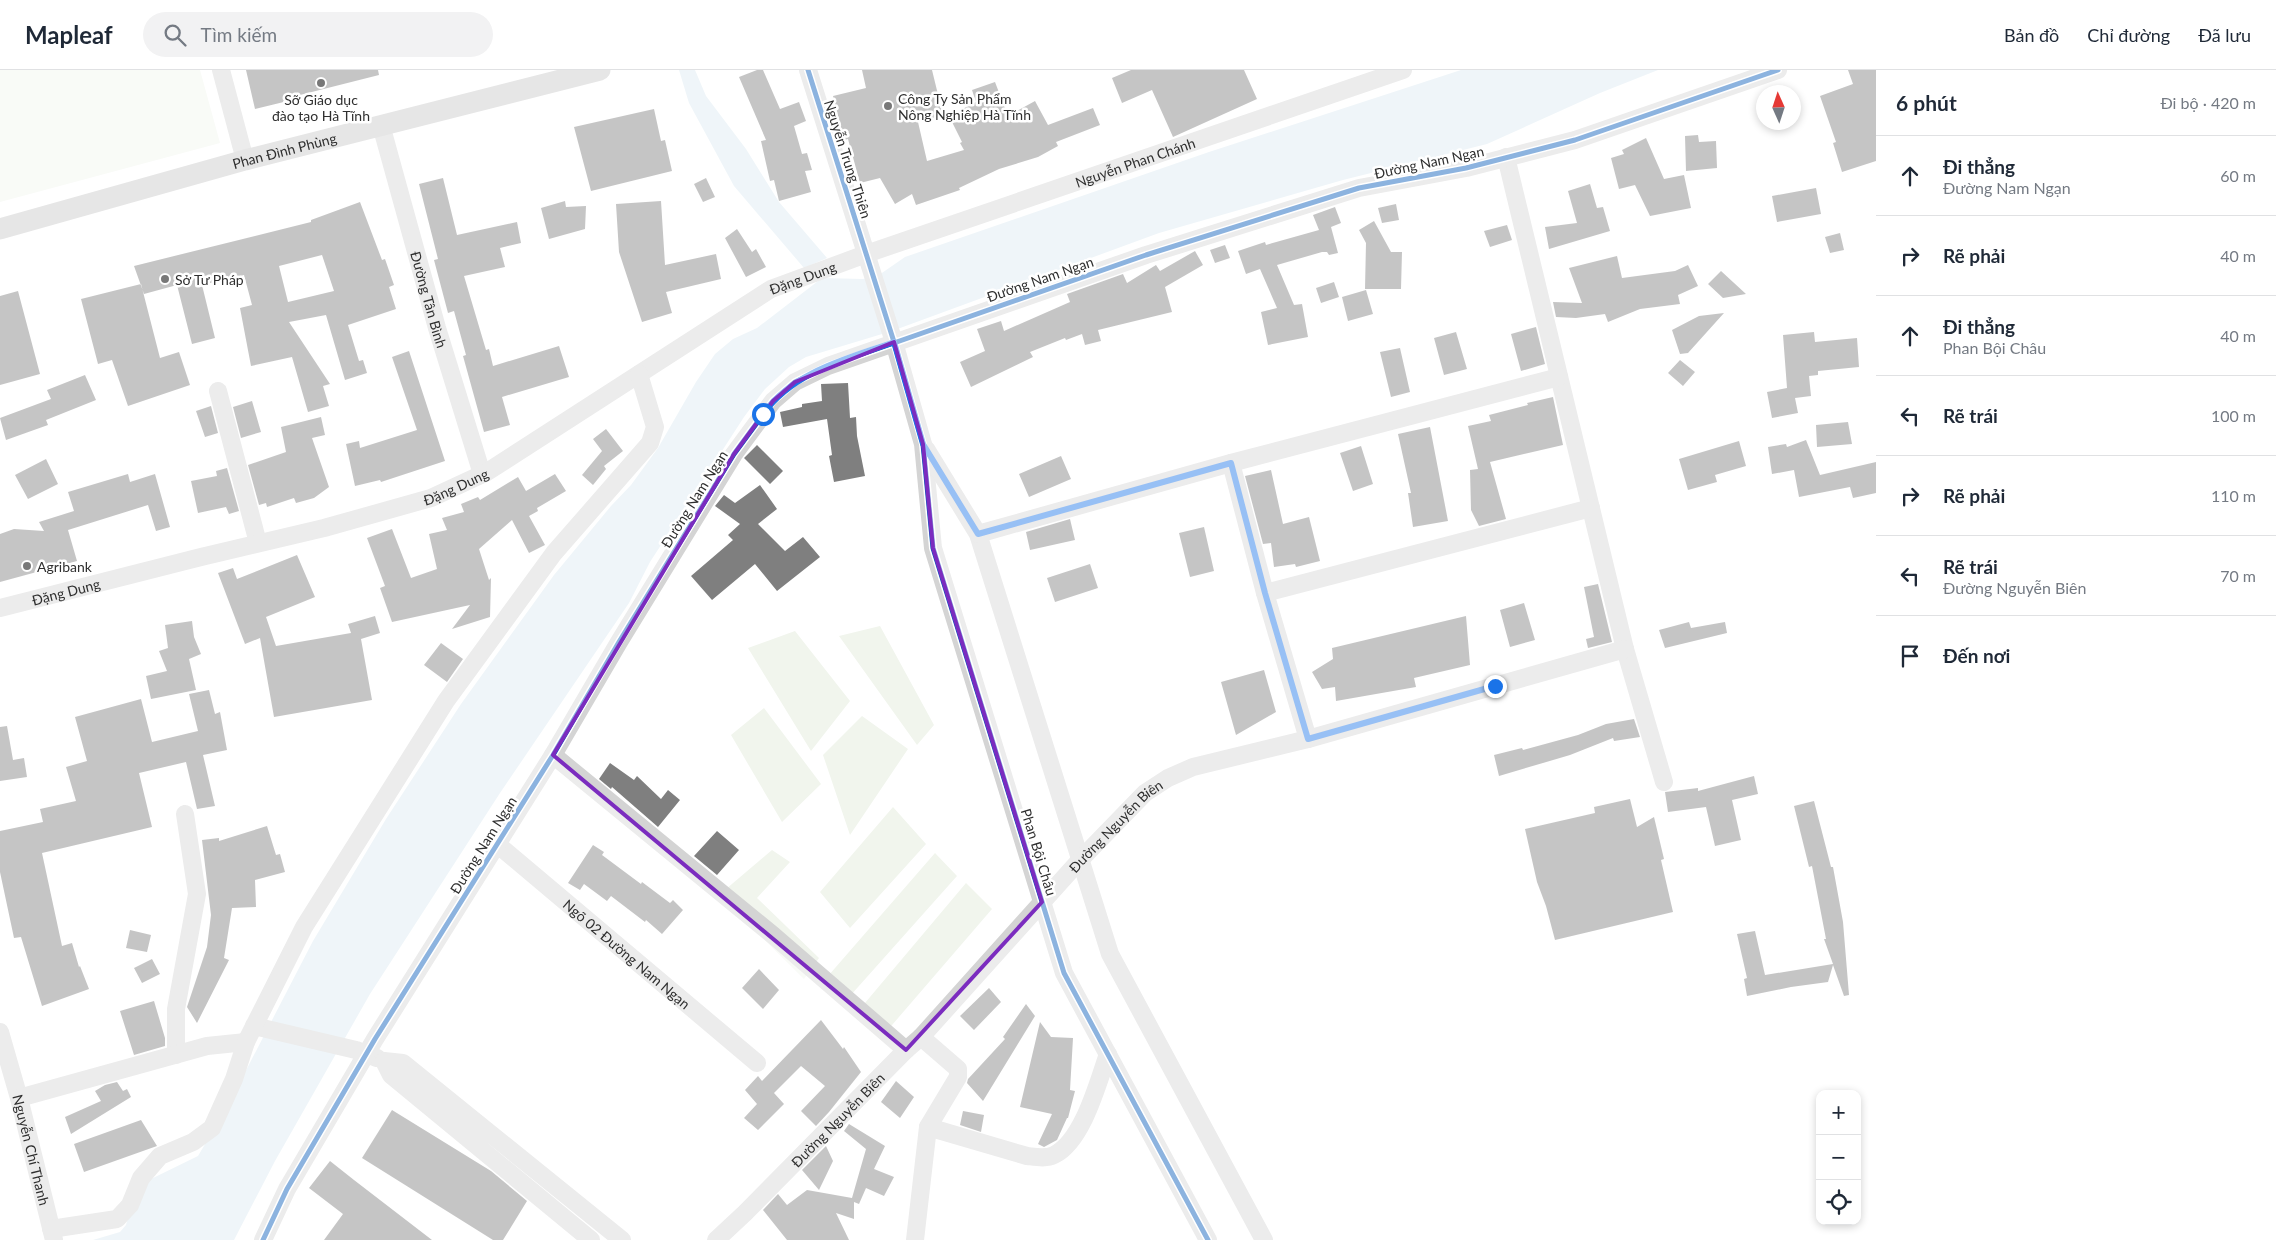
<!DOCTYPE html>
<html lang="vi">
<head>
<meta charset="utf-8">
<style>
	body { margin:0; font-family:Lato,sans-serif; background:#f2f2f3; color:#1f2937 }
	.controls { position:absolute; right:15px; bottom:15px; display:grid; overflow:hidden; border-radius:10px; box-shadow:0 2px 8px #0003 }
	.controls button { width:45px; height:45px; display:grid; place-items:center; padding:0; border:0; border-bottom:1px solid #e0e1e3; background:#fff; color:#1f2937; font:25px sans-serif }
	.compass { position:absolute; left:1756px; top:15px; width:45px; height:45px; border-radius:50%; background:#fff; box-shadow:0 2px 8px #0003; rotate:357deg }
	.stop { position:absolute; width:15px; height:15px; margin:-11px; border:4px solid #1a73e8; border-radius:50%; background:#fff }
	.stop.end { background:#1a73e8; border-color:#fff; box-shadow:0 1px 5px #0008 }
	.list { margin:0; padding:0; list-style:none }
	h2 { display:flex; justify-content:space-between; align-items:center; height:65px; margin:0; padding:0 20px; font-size:21px }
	h2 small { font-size:16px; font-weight:400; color:#747a83 }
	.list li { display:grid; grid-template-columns:32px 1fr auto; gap:15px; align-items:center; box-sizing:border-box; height:80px; padding:0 20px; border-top:1px solid #e0e1e3 }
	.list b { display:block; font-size:19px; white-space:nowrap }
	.list p { margin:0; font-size:16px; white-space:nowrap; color:#747a83 }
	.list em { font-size:16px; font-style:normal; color:#747a83 }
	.icon { flex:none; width:28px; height:28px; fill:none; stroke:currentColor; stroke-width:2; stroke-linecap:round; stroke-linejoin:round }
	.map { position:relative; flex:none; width:1876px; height:1170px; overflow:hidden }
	header { display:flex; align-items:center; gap:30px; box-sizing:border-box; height:70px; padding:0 25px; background:#fff; border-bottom:1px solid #e0e1e3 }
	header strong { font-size:24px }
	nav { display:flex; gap:28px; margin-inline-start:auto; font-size:18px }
	.search { width:350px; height:45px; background:#f2f2f3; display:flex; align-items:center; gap:12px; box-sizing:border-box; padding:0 18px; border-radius:28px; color:#747a83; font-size:19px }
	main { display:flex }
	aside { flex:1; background:#fff }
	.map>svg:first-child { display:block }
	.green { fill:#f1f5ed }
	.water { fill:#dbe9f1 }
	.building { fill:#7f7f7f; fill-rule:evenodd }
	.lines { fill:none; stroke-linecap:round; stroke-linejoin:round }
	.minor { stroke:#d4d4d4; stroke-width:18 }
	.major { stroke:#c7c7c7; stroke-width:21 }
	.cycleway-casing { stroke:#fff; stroke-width:8 }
	.cycleway { stroke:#0057b8; stroke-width:5 }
	.route { stroke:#1a73e8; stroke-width:6 }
	.marked { fill:none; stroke:#7b2cbf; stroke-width:4; stroke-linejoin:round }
	.poi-dot { fill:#787878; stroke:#fff; stroke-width:2 }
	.labels { text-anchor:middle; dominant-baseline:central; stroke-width:5; stroke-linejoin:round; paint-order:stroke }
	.poi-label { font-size:14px; fill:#2f2f2f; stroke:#fff; text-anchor:start }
	.street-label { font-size:14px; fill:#2f2f2f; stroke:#fff }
</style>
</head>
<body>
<header>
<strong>Mapleaf</strong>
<div class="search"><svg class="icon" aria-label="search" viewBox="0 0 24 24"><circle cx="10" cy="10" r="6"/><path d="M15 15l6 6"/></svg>Tìm kiếm</div>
<nav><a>Bản đồ</a><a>Chỉ đường</a><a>Đã lưu</a></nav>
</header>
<main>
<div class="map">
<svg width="1876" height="1170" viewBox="0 0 1876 1170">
	<rect width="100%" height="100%" fill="#fff"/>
	<path class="green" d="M0 0H200L220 73 0 132Z
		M880 556 934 655 917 675 839 566Z
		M795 561 850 631 811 681 748 578Z
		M764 638 821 714 782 752 731 665Z
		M862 646 908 679 850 765 823 685Z
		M893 737 926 774 850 858 820 822Z
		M772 780 790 792 757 828 819 888 804 909 719 825Z
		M935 783 957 806 842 935 822 913Z
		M966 813 992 839 880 969 854 946Z"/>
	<path class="water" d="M679 0H695L706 26 746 79 779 132 827 188 804 198 734 116 689 33Z
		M1461 0H1658L1600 23 1487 74 1343 110 1159 163 892 261 806 287 789 297 765 319 744 347 650 492 629 533 500 723 370 924 275 1091 234 1170H93L120 1162 126 1155 135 1124 151 1109 198 1086 227 1037 313 871 386 749 461 634 554 505 611 436 631 415 658 378 696 312 715 284 733 269 757 258 822 208 863 209 879 205 905 187 1209 82Z"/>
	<path class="building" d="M246 0H378L379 5 292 27V30L255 39Z
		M757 0H763L780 39 799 32 806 51 794 56 802 84 807 83 812 100 805 101 811 122 779 131 774 110 770 111 761 71 766 70 739 7Z
		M862 0H932L943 45 918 52 927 91 964 80 960 73 962 72 949 46 976 32 972 20 995 12 1008 46 1035 31 1048 55 1093 38 1100 55 1056 72 1058 76 1038 87 999 99 959 118 960 120 916 135 912 124 895 134 880 108 860 113 848 69 844 70 833 26 866 18Z
		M1131 0H1244L1257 29 1173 67 1152 20 1122 33 1112 8Z
		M1848 0H1876V91L1842 102 1833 73 1836 72 1820 26 1853 14Z
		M654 39 661 71 665 70 672 101 591 121 574 57Z
		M1698 65 1699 72 1716 71 1717 98 1686 101 1685 66Z
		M1646 68 1664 109 1684 105 1691 138 1650 146 1635 115 1619 119 1611 88 1624 84 1622 80Z
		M443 108 457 165 517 152 521 173 500 178 505 197 464 206 486 280 489 279 493 296 559 276 569 307 502 327 510 355 484 362 463 286 466 285 454 241 448 243 434 190 438 189 419 114Z
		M706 108 715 127 703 132 694 114Z
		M1590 114 1597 138 1603 137 1610 161 1549 179 1545 157 1577 153 1568 121Z
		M1816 118 1821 144 1777 152 1772 126Z
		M565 131 566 137 586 136 585 159 549 169 541 138Z
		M661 131 665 195 716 184 721 209 666 222 672 243 642 252 619 182 616 134Z
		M360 132 382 190 385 189 394 215 389 217 396 239 348 255 359 291 363 290 367 303 345 310 326 245 289 252 330 314 323 316 329 336 308 342 292 287 251 296 240 238 252 235 244 205 202 215 215 268 192 274 177 215 144 224 134 196 311 152V150ZM322 185 334 221 288 232 279 196Z
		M1396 134 1399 150 1382 153 1378 138Z
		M1335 137 1341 153 1331 157 1338 183 1329 185 1327 182H1322L1277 195 1294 235 1302 234 1308 267 1268 275 1261 242 1277 238 1260 199 1246 204 1238 181 1265 172 1266 175 1319 160 1313 145Z
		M1374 151 1391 182H1402L1401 219H1365L1366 173 1359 160Z
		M1507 155 1512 170 1490 177 1484 161Z
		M737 159 752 182 756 179 766 197 746 207 725 168Z
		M1840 163 1844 180 1830 183 1825 167Z
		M1225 175 1230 188 1215 193 1210 180Z
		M1195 181 1203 195 1165 217 1172 242 1098 260 1101 271 1085 275 1082 264 1066 270 1065 268 1030 282 1033 287 971 317 960 292 985 281 977 259 1001 251 1004 261 1070 232 1067 224 1123 204 1127 213 1156 195 1160 201Z
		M1617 186 1622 208 1675 201 1688 195 1698 216 1678 225 1680 234 1640 239 1608 252 1605 244 1576 248 1556 247 1553 232 1582 233 1569 198Z
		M1721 201 1746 224 1723 228 1708 214Z
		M1334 212 1339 227 1321 233 1316 218Z
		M141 214 160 288 179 282 190 315 128 336 112 290 98 294 81 229Z
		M1366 220 1373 244 1348 251 1342 227Z
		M18 221 40 304 0 315V226Z
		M1724 243 1688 283 1680 284 1672 260 1699 246Z
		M1536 257 1545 294 1521 301 1511 264Z
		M1456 262 1467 299 1444 305 1434 268Z
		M1814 262 1815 272 1857 268 1859 297 1818 301V305L1809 306 1811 326 1795 328 1798 343 1772 348 1767 322 1787 318 1783 265Z
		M1400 278 1410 322 1391 327 1380 282Z
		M409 281 445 391 381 412 380 410 355 416 346 374 359 371 360 378 417 360 392 287Z
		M1680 290 1695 302 1683 316 1668 303Z
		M85 305 96 330 46 350 48 355 6 370 0 348 51 329 47 320Z
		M848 313 850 348 856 347 857 366 865 406 834 412 829 386 832 385 827 349 783 357 780 342 802 337V334L822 331 821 314Z
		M1553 327 1563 375 1490 392 1506 449 1479 456 1471 440 1470 400 1478 399 1468 356 1491 351 1489 345 1528 335 1527 333Z
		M252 331 261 362 241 368 233 337Z
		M211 336 218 363 205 367 196 341Z
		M321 347 325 365 312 368 329 417 314 428 296 433 294 428 267 437 266 433 259 435 248 395 286 382 281 357Z
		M1848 352 1852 374 1817 377 1816 355Z
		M1430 357 1448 451 1413 457 1408 423H1411L1398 364Z
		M606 359 623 381 604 396 606 399 593 415 582 405 602 381 593 369Z
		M1806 370 1820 405 1876 392V423L1853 428 1850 417 1799 427 1794 400 1772 404 1768 377 1786 374 1787 377Z
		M1739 371 1746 396 1715 405 1717 412 1688 420 1679 389Z
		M757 375 783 401 770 414 744 388Z
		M1361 376 1373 414 1353 421 1340 383Z
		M1061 386 1071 409 1029 427 1019 404Z
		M46 389 58 414 28 429 15 405Z
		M227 398 239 441 229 444 226 437 198 443 191 411 217 406 216 401Z
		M1271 400 1283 454 1309 447 1320 491 1296 497 1295 494 1274 497 1271 473 1263 474 1245 406Z
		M128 404 130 412 155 404 170 457 156 461 148 435 68 460 77 491 0 512V464L14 459 44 461 39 452 74 441 68 422Z
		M555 404 566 421 537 438 538 441 529 446 545 475 529 483 512 450 479 479 489 510 491 508 490 547 452 559 470 535 392 552 380 518 385 516 367 468 392 459 411 508 437 499 429 464 447 460 442 448 464 442 461 434 478 427 480 430 518 407 526 421Z
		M760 415 777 439 758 454 785 481 803 467 820 487 777 521 755 494 712 530 691 506 733 470 728 465 740 454 715 436 724 425 735 433Z
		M1070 449 1075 470 1030 480 1026 462Z
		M1204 457 1214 501 1190 507 1179 463Z
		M297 485 315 527 266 547 276 576 351 563 348 554 375 546 380 563 361 569 372 630 274 647 260 568 245 574 218 503 233 498 237 509Z
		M1090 494 1098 518 1055 532 1047 508Z
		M1598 514 1612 572 1588 578 1586 569 1594 567 1584 517Z
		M1524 533 1535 570 1510 577 1500 540Z
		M1466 546 1470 595 1414 608 1416 617 1336 631 1335 617 1322 619 1312 602 1333 589 1332 578Z
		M192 551 194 567 201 584 189 589 196 620 151 629 146 606 167 601 159 581 168 578 165 555Z
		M1689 552 1691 558 1725 552 1727 563 1665 578 1659 560Z
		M441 573 463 589 447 612 424 595Z
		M1264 600 1276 642 1236 665 1221 612Z
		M209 620 215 644 220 642 227 680 203 685 215 736 197 739 186 692 139 703 152 757 42 783 62 876 72 873 79 897 80 896 89 919 42 936 21 867 14 868 0 802V761L43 752 40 739 76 731 66 697 87 691 75 647 141 629 152 672 198 661 189 624Z
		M1634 649 1640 667 1614 671 1613 668 1570 685 1499 706 1494 685 1522 678 1523 680 1578 665 1606 654Z
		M7 656 13 690 24 688 27 707 0 711V657Z
		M610 693 634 710 637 706 661 729 668 720 680 730 658 757 612 717 611 719 599 709Z
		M1754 706 1758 724 1732 730 1741 770 1715 776 1706 737 1668 742 1665 722 1698 718V721Z
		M1630 729 1637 757 1654 747 1664 789 1661 790 1673 842 1555 870 1546 836 1537 812 1525 759 1595 743 1594 737Z
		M1814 731 1831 797H1833L1843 852 1849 925 1844 926 1833 895 1828 912 1791 917 1747 926 1744 909 1747 908 1737 864 1755 861 1765 905 1833 894 1824 869H1826L1812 796 1809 797 1794 736Z
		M267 756 276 785 280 784 285 802 255 810 256 837 232 838 224 888 229 890 197 953 187 937 207 877 211 845 202 770 219 768V771Z
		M717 761 739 780 717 805 694 786Z
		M593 775 604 782 602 785 641 814 642 812 670 833 673 830 683 840 662 864 646 850 645 852 611 826 607 831 584 814 580 820 568 813Z
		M130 860 151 865 147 882 126 878Z
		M152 889 160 904 142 913 134 898Z
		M759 899 779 920 763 939 742 918Z
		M989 918 1001 932 974 960 960 946Z
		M154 931 165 968V976L134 985 120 941Z
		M1026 934 1035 946 983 1031 967 1013 968 1009 1005 969 1003 967Z
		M821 950 843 979 844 977 861 1002 829 1042 816 1056 801 1041 825 1016 801 996 774 1023 784 1034 758 1060 744 1048 757 1034 745 1020 758 1006 762 1011Z
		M1040 952 1051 967 1073 968 1070 1020 1075 1021 1068 1048H1067L1057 1070 1044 1077 1038 1074 1052 1044 1020 1037Z
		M896 1011 914 1027 900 1048 881 1032Z
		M117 1012 123 1021 127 1019 131 1027 71 1064 65 1047 101 1031 95 1021 105 1015Z
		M392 1040 491 1101 527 1131 503 1170H493L362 1088Z
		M963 1041 984 1045 981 1062 960 1055Z
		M141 1050 157 1076 84 1102 74 1074Z
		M849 1054 885 1076 874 1099 894 1107 884 1126 866 1118 859 1134 854 1132V1149L836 1143 849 1170H787L763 1140 778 1124 787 1135 807 1120 852 1128 866 1079 844 1061Z
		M826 1076 833 1091 819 1120 802 1100Z
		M330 1091 354 1110 432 1170H324L343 1144 309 1118Z"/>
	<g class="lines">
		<g class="minor">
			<path d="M221 0 245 90"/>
			<path d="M808 0 894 272 923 374 933 478 1064 903 1208 1170"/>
			<path id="s1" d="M381 55 437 258 482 404"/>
			<path d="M1506 87 1625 579 1664 712"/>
			<path d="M218 321 258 473"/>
			<path d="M926 379 978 464 1110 884 1264 1170"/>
			<path d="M1231 393 1265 523 1308 669"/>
			<path d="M978 464 1231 393 1559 307"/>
			<path d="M1265 523 1591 438"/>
			<path id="s2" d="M0 538 201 487 324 458 431 428 487 402 771 219 866 184 1403 0"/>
			<path d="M553 685 774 866 906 980"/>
			<path id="s3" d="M497 774 757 993"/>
			<path d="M254 956 356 980 377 988"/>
			<path id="s4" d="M0 962 19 1028 54 1170"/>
			<path d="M176 985V939L197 824 185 744"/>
			<path d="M19 1028 207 976 246 972"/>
			<path d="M928 1057 1027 1086C1036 1087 1046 1089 1054 1085 1083 1071 1098 1012 1108 984"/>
			<path d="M51 1159 117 1149 130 1135 141 1108 160 1086 193 1072 212 1058 234 1009 246 972 304 857 446 631 554 483 650 373 655 357 639 304"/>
			<path d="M263 1170 287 1119 375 969 553 685 619 572 734 384 773 331 795 312 828 296 1146 185 1359 118 1466 98 1575 70 1778 0"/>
			<path d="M591 1170 391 1005 384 991 403 993 622 1170"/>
			<path id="s5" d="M716 1170 745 1143 906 980 921 967 1080 790 1145 723 1168 708 1193 697 1308 669 1625 579"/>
			<path d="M915 1170 928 1057 958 1007V999L921 967"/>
		</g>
		<path class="major" id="s6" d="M0 159 245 90 600 0"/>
		<g class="cycleway-casing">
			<path id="cycleway" d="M808 0 894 272 923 374 933 478 1064 903 1208 1170
				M263 1170 287 1119 375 969 553 685 619 572 734 384 773 331 795 312 828 296 1146 185 1359 118 1466 98 1575 70 1778 0"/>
		</g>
		<use href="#cycleway" class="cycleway"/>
	</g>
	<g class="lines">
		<path class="route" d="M763 344C794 301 847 289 894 272L923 374 978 464 1231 393 1265 523 1308 669 1495 616"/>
	</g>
	<path d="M0 0H1876V1170H0ZM894 272 923 374 933 478 1042 832 906 980 553 685 734 384 773 331 795 312Z" fill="#fff" fill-opacity=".55" fill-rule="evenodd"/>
	<path class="marked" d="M894 272 923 374 933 478 1042 832 906 980 553 685 734 384 773 331 795 312Z"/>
	<g class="poi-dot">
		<circle cx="321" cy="13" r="5"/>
		<circle cx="888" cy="36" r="5"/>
		<circle cx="165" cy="209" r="5"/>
		<circle cx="27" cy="496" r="5"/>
	</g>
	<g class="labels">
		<g class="poi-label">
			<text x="898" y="28">Công Ty Sản Phẩm<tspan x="898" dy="16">Nông Nghiệp Hà Tĩnh</tspan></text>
			<text x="321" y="29" text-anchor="middle">Sỡ Giáo dục<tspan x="321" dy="16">đào tạo Hà Tĩnh</tspan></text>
			<text x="175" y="209">Sở Tư Pháp</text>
			<text x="37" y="496">Agribank</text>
		</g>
		<g class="street-label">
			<text stroke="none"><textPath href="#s6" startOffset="295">Phan Đình Phùng</textPath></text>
			<text transform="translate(848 89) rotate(72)">Nguyễn Trung Thiên</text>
			<text stroke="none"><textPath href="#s2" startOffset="1230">Nguyễn Phan Chánh</textPath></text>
			<text transform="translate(1429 92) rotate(-12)">Đường Nam Ngạn</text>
			<text stroke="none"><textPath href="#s2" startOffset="878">Đặng Dung</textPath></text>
			<text transform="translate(1040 209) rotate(-19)">Đường Nam Ngạn</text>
			<text stroke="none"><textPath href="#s1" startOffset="181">Đường Tân Bình</textPath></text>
			<text stroke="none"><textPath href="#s2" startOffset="472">Đặng Dung</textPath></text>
			<text transform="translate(694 429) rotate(-58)">Đường Nam Ngạn</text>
			<text stroke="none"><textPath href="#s2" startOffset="68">Đặng Dung</textPath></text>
			<text stroke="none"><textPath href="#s5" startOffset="576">Đường Nguyễn Biên</textPath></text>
			<text transform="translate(483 775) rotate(-58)">Đường Nam Ngạn</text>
			<text transform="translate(1039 782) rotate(73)">Phan Bội Châu</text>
			<text stroke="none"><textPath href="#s3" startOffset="170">Ngõ 02 Đường Nam Ngạn</textPath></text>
			<text stroke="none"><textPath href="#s5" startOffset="171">Đường Nguyễn Biên</textPath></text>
			<text stroke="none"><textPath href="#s4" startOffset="122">Nguyễn Chí Thanh</textPath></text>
		</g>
	</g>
</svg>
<div class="controls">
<button>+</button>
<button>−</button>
<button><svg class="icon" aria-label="locate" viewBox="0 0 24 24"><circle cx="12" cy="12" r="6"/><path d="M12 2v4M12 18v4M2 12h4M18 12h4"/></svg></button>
</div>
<svg class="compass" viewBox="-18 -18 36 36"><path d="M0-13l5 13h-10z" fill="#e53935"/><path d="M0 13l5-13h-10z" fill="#747a83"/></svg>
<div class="stop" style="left:763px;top:344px"></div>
<div class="stop end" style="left:1495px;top:616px"></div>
</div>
<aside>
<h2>6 phút<small>Đi bộ · 420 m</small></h2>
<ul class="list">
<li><svg class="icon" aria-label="ahead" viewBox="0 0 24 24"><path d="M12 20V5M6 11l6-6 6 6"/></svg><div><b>Đi thẳng</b><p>Đường Nam Ngạn</p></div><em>60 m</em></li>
<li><svg class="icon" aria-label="right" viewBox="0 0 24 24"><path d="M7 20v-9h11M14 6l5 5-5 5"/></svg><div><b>Rẽ phải</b></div><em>40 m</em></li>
<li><svg class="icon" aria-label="ahead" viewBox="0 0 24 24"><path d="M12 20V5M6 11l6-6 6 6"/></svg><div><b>Đi thẳng</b><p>Phan Bội Châu</p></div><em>40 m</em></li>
<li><svg class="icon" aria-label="left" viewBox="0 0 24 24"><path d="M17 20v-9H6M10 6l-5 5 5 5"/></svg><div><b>Rẽ trái</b></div><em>100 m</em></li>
<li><svg class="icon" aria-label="right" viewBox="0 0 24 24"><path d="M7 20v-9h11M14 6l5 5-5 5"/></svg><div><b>Rẽ phải</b></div><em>110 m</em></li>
<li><svg class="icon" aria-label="left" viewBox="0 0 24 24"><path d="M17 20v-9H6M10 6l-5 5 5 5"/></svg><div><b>Rẽ trái</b><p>Đường Nguyễn Biên</p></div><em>70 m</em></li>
<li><svg class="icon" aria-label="arrive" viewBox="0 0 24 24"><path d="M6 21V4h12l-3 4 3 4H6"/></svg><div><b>Đến nơi</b></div></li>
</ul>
</aside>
</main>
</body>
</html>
